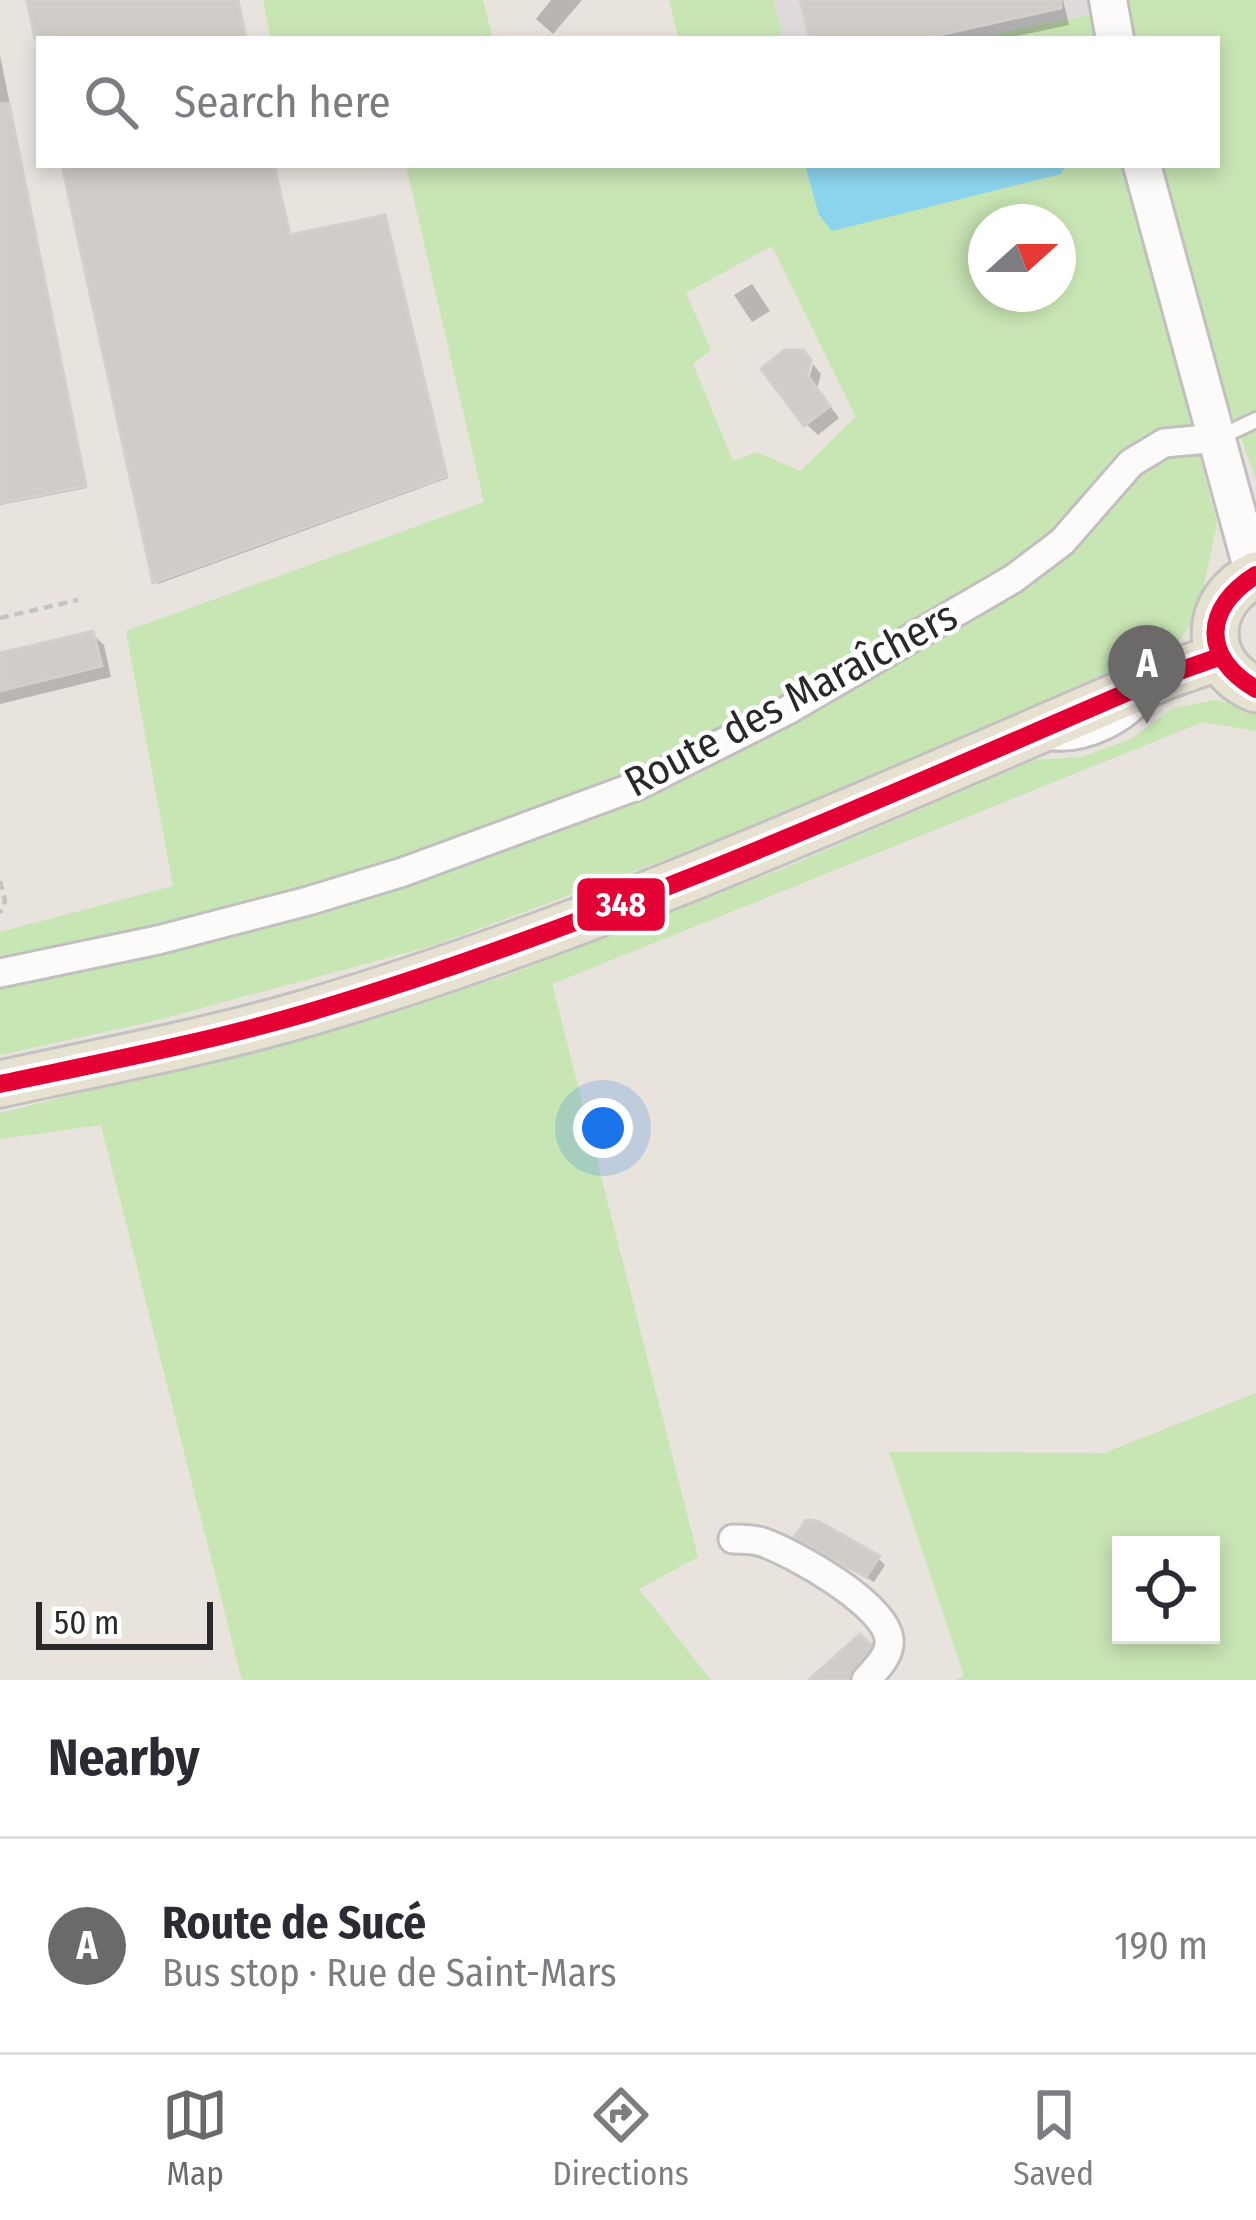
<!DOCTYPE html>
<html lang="en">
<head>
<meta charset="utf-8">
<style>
	body { margin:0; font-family:"Fira Sans Condensed",sans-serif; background:#f7f7f7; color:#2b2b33 }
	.controls { position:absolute; right:36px; bottom:36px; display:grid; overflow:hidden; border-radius:0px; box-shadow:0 6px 18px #0003 }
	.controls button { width:108px; height:108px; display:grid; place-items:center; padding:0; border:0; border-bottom:3px solid #e1e1e2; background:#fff; color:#2b2b33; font:60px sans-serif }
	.compass { position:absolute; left:968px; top:204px; width:108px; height:108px; border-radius:50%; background:#fff; box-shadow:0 6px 18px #0003; rotate:69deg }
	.scale { position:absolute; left:36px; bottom:30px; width:177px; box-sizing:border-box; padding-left:12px; border:6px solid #292929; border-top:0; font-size:33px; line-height:42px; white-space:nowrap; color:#292929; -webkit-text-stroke:9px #fff; paint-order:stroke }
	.you { position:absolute; left:603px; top:1128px; width:42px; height:42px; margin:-30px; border:9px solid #fff; border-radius:50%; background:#1a73e8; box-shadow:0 0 0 18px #1a73e833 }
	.badge { display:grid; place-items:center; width:78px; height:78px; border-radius:50%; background:#6c6a68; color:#fff; font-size:39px; font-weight:700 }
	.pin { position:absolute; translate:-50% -99px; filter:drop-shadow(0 3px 6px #0008) }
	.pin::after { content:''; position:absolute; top:63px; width:42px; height:36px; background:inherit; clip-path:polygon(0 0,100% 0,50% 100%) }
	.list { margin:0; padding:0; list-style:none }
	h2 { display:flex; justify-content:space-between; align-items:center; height:156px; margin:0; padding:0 48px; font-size:51px }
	h2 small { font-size:39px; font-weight:400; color:#7c7c81 }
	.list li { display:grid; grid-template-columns:78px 1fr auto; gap:36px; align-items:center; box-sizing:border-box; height:216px; padding:0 48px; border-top:3px solid #e1e1e2 }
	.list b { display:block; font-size:45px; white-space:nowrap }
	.list p { margin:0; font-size:39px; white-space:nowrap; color:#7c7c81 }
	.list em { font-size:39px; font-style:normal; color:#7c7c81 }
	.icon { flex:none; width:66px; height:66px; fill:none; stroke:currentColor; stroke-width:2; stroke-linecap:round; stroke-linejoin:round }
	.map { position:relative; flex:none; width:1256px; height:1680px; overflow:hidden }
	.search { position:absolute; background:#fff; box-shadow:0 6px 18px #0003; left:36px; right:36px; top:36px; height:132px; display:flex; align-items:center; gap:30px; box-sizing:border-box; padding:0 42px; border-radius:0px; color:#7c7c81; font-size:45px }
	.sheet { height:372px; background:#fff }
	nav { display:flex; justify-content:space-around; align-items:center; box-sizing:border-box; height:168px; border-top:3px solid #e1e1e2; background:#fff; font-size:33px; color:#7c7c81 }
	nav a { display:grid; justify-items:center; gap:6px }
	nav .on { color:#6c6a68 }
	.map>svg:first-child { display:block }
	.industrial { fill:#dedadd }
	.green { fill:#c8e5b4; fill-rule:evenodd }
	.water { fill:#8cd4ee }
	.shadow { fill:#0003 }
	.building { fill:#d0cdc9; stroke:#d3cfca; stroke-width:3 }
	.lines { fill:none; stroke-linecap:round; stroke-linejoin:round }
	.service-casing { stroke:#c1bfbf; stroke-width:20 }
	.minor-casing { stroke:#c1bfbf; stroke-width:33 }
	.tertiary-casing { stroke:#c1bfbf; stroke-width:42 }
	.primary-casing { stroke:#c4c2c0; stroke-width:51 }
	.path { stroke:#c4c4c3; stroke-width:4.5; stroke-dasharray:9 6; stroke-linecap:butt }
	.service { stroke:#fcfbfa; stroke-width:14 }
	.minor { stroke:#fcfbfa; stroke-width:27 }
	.tertiary { stroke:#fcfbfa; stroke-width:36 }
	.primary { stroke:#e7e1d1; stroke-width:45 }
	.bus-1-casing { stroke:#fff; stroke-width:27 }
	.bus-1 { stroke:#e40134; stroke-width:18 }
	.labels { text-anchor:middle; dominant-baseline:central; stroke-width:9; stroke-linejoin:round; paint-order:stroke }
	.street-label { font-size:42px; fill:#292929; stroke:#fff }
	.line-badge { stroke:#fff; stroke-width:4.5 }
	.badge-label { font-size:33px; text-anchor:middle; font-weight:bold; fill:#fff }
</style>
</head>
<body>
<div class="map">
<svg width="1256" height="1680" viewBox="0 0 1256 1680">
	<rect width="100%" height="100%" fill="#e8e3dd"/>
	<path class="industrial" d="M774 0H1125L1126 7 967 39H783Z"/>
	<path class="green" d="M263 0H483L493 39H271Z
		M669 0H774L783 39H679Z
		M1125 0H1256V479L1225 395 1187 408 1217 523 1198 614 1176 645 738 833 435 945 150 1022 0 1055V932L173 886 126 631 484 502 406 165H1217V39H968L1125 8ZM986 222H1058V294H986ZM772 246 856 417 800 471 757 452 733 461 693 364 711 350 686 293Z
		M1215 700 1256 708V731L1203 722 552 984 698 1557 639 1589 711 1680H242L101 1125 0 1139V1113L300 1037 503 977 787 867 1034 760 1081 757 1131 739 1173 708Z
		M1256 1393V1680H954L964 1676 889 1452 1104 1453ZM1121 1545H1211V1635H1121Z"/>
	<path class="water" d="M805 165H1066L1061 174 832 231 819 215Z"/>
	<path class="shadow" d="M551 0H582L553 34 536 19Z
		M821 0H1063L1069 25 1003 39H813Z
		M0 55 87 488 0 505Z
		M65 165H275L291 238 384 218 448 478 158 584Z
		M752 284 770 311 752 322 734 295Z
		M813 364 821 374 817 389 839 418 818 435 806 424 800 389 806 390Z
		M92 634 104 645 111 677 0 704V656Z
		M805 1543 878 1558 885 1565 874 1582Z
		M860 1638 874 1651 854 1680H813Z"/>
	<path class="building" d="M27 0H238L246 39H35Z
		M800 0H1061V8L921 39H810Z
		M9 103 86 486 0 503V104Z
		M62 165H274L290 235 385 215 447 476 153 583Z
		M784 350H803L811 360 807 375 830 406 804 426 761 369Z
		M93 631 102 666 0 691V653Z
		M806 1520 818 1521 880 1556 866 1577 794 1537Z
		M860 1634 871 1645 848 1680H809Z"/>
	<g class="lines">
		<g class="service-casing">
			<path id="service" d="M1218 438 1256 420
				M1050 742C1086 747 1129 725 1150 697"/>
		</g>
		<g class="minor-casing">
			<path id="minor" d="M0 973 158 940 308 901 403 872 639 785 786 711 1013 579 1062 542 1131 463 1164 443 1218 438
				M733 1539C742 1539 753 1539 762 1542 794 1553 885 1604 889 1639 891 1655 876 1669 866 1680"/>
		</g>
		<g class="tertiary-casing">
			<path id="tertiary" d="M1108 0 1115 39
				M1142 165 1254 575"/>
		</g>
		<g class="primary-casing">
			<path id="primary" d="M1256 575C1203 599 1200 666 1256 689
				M0 1084C104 1061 208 1042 310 1012 605 925 883 796 1165 676L1219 657"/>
		</g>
		<path class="path" d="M0 618 78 600
			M0 881 5 901 0 913"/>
		<use href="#service" class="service"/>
		<use href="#minor" class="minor"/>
		<use href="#tertiary" class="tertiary"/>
		<use href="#primary" class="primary"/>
		<g class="bus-1-casing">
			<path id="bus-1" d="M1256 575C1203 608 1201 657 1256 689
				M0 1084C104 1062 208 1042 310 1012 604 924 884 797 1165 676L1219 657"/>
		</g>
		<use href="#bus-1" class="bus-1"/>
	</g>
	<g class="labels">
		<g class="street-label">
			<text transform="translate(791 699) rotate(-28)">Route des Maraîchers</text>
		</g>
	</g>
	<rect class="line-badge" x="575" y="876" width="92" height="57" rx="12" fill="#e40134"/>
	<g class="badge-label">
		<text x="621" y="916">348</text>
	</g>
</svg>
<div class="controls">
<button><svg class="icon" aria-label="locate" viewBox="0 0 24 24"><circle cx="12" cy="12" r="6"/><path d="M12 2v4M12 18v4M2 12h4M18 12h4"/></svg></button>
</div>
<svg class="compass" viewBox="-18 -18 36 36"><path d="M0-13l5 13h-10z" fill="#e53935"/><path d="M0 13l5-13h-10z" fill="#7c7c81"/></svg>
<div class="scale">50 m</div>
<div class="you"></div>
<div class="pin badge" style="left:1147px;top:724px">A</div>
<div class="search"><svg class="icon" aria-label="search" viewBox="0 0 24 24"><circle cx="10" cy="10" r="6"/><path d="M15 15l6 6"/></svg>Search here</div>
</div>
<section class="sheet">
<h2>Nearby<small></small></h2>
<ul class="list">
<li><span class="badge">A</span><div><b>Route de Sucé</b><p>Bus stop · Rue de Saint-Mars</p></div><em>190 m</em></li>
</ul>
</section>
<nav>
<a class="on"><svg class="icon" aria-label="map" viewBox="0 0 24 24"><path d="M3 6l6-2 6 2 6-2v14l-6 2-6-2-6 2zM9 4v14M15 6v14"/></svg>Map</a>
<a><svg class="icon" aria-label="directions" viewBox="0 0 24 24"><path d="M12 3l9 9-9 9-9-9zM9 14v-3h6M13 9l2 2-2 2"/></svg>Directions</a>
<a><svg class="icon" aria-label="saved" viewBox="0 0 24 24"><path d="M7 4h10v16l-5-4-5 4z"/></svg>Saved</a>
</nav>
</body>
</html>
